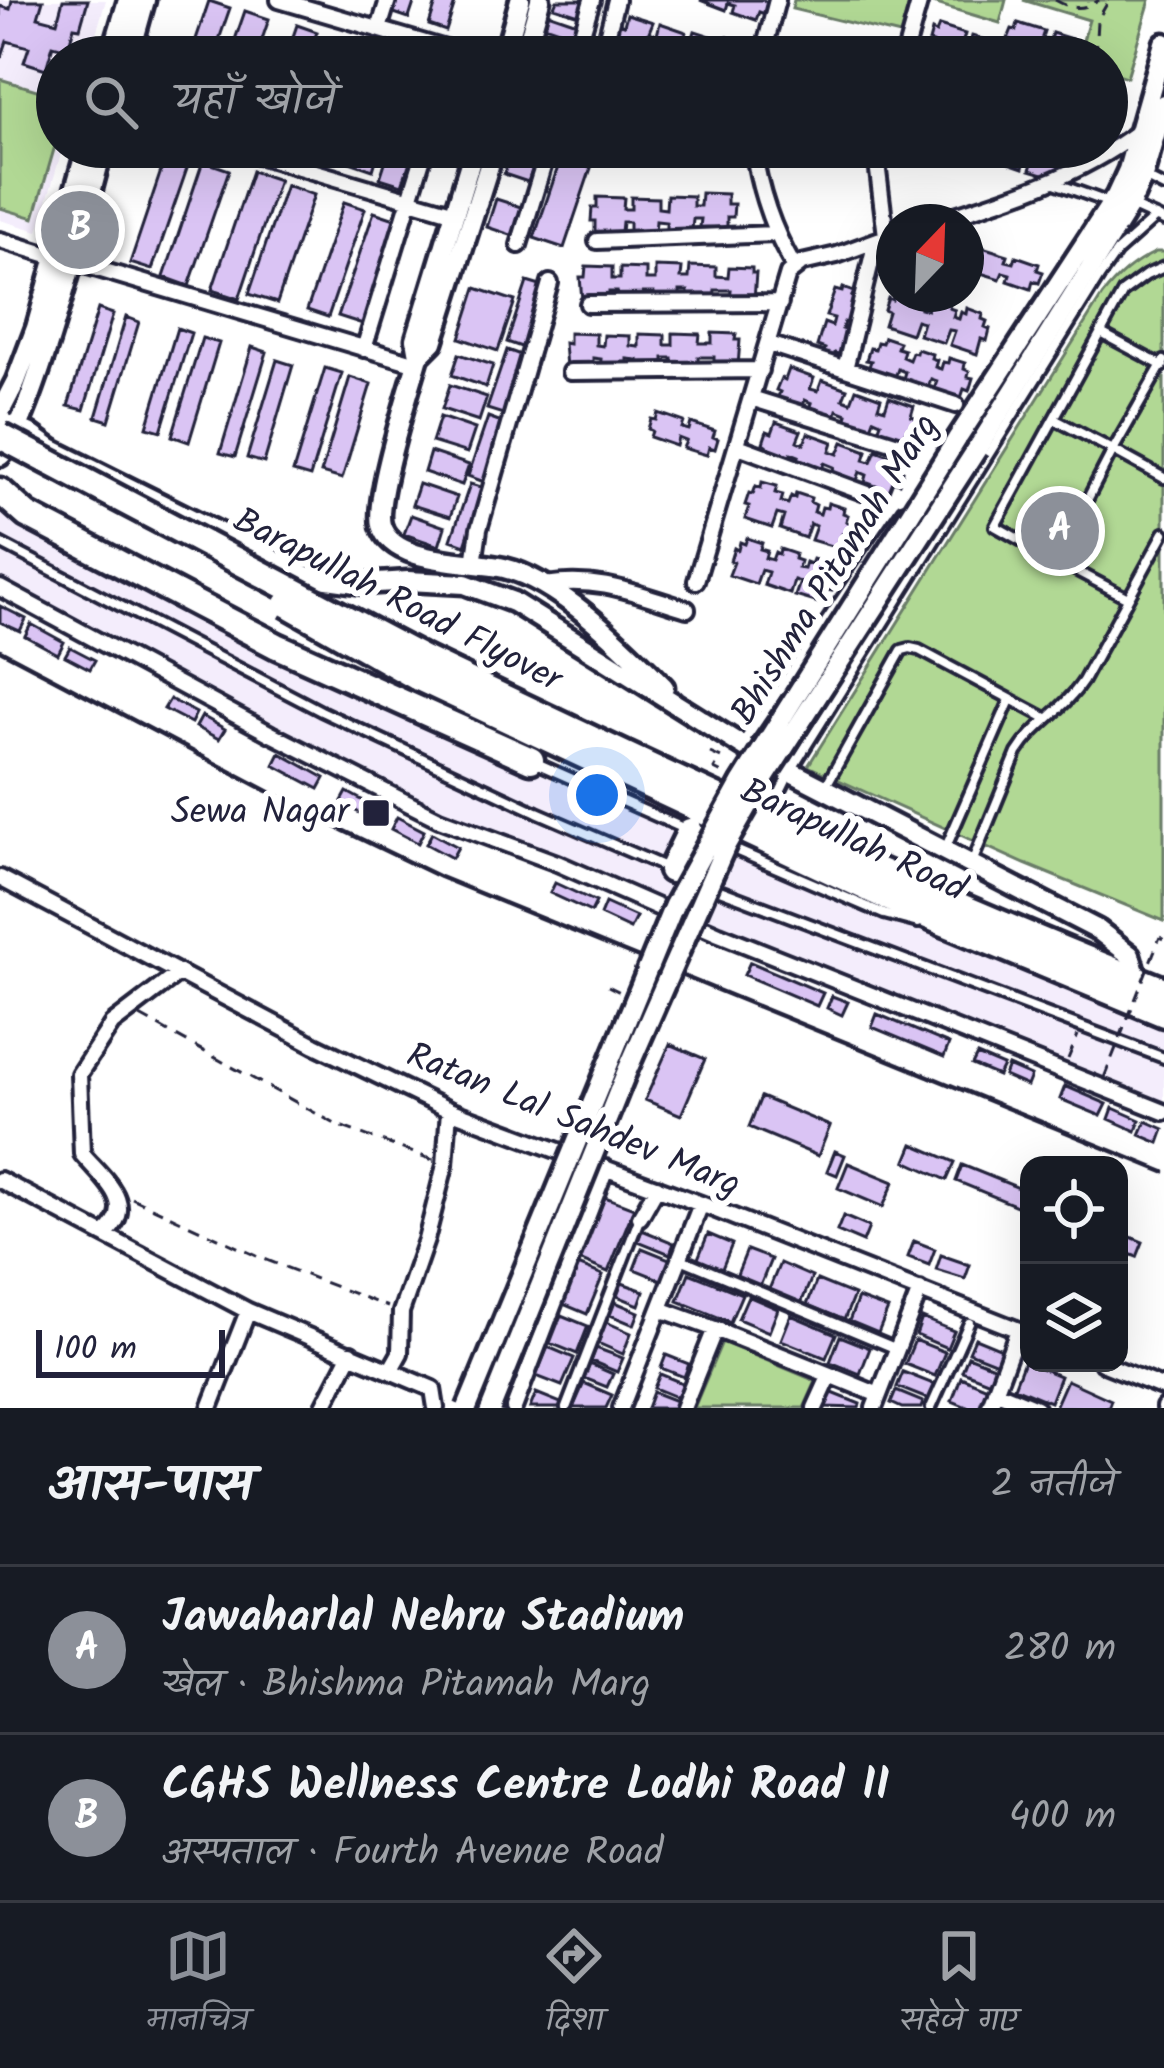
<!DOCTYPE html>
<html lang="hi">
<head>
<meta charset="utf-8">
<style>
	body { margin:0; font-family:Kalam,"Playpen Sans Deva",sans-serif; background:#242831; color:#f1f3f6 }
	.controls { position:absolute; right:36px; bottom:36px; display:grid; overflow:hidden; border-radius:24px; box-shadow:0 12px 48px #0002 }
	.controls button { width:108px; height:108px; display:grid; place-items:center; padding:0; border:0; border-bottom:3px solid #363941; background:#171b24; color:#f1f3f6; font:60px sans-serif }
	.compass { position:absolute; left:876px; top:204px; width:108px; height:108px; border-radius:50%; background:#171b24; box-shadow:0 12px 48px #0002; rotate:23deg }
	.scale { position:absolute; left:36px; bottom:30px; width:189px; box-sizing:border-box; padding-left:12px; border:6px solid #22223b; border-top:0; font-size:33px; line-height:42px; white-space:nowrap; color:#22223b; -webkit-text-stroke:9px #fff; paint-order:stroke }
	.you { position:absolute; left:597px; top:795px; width:42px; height:42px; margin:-30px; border:9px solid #fff; border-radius:50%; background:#1a73e8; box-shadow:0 0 0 18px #1a73e833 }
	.badge { display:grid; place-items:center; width:78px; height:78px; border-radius:50%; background:#8c9099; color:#fff; font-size:39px; font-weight:700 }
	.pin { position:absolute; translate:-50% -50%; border:6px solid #fff; box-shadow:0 3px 12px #0006 }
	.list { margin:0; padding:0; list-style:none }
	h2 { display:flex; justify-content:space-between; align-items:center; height:156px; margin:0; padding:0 48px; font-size:51px }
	h2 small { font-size:39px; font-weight:400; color:#9ea1a6 }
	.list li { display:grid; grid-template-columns:78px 1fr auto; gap:36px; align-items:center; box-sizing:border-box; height:168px; padding:0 48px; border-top:3px solid #363941 }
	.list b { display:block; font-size:45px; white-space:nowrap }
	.list p { margin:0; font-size:39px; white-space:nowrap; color:#9ea1a6 }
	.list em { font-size:39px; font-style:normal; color:#9ea1a6 }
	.icon { flex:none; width:66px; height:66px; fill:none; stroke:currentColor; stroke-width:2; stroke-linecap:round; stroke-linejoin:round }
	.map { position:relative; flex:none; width:1164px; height:1408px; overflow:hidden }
	.search { position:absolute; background:#171b24; box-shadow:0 12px 48px #0002; left:36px; right:36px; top:36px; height:132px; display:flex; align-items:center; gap:30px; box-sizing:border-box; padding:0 42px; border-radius:66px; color:#9ea1a6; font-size:45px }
	.sheet { height:492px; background:#171b24 }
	nav { display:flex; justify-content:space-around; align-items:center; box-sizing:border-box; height:168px; border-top:3px solid #363941; background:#171b24; font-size:33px; color:#9ea1a6 }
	nav a { display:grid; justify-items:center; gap:6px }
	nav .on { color:#8c9099 }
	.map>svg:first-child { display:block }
	.built { fill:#f4edfc }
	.green { fill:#b1d894; stroke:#6a7d68; stroke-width:3 }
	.building { fill:#dac4f4; stroke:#22223b; stroke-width:3 }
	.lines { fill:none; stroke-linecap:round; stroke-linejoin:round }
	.lane-casing { stroke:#22223b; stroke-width:16 }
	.street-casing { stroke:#22223b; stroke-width:22 }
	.secondary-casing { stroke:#22223b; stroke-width:27 }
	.highway-casing { stroke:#22223b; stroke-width:33 }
	.path { stroke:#22223b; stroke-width:3; stroke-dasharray:12 9; stroke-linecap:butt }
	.lane { stroke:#fff; stroke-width:8 }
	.street { stroke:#fff; stroke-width:14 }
	.secondary { stroke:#fff; stroke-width:18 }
	.highway { stroke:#fff; stroke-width:24 }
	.rail { stroke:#22223b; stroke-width:4.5 }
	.secondary-bridge-casing { stroke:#22223b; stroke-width:27; stroke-linecap:butt }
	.highway-bridge-casing { stroke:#22223b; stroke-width:33; stroke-linecap:butt }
	.path-bridge { stroke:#22223b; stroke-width:3; stroke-dasharray:12 9; stroke-linecap:butt }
	.secondary-bridge { stroke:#fff; stroke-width:18 }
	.highway-bridge { stroke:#fff; stroke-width:24 }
	.poi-dot { fill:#22223b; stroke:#fff; stroke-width:4.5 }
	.labels { text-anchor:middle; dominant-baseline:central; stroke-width:12; stroke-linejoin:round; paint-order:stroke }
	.street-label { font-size:36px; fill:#22223b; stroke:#fff }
	.poi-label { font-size:36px; fill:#22223b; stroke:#fff; text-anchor:end }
</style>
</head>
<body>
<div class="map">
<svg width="1164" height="1408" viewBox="0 0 1164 1408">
	<rect width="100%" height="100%" fill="#fff"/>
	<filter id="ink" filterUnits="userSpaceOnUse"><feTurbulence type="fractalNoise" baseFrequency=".00833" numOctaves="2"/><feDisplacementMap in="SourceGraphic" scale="24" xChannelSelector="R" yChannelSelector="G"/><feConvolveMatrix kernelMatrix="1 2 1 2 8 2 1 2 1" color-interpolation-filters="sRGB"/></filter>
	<g filter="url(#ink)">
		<path class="built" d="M0 0H106L89 57H57V147H63L38 231 0 220Z
			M0 511 304 669 617 808 624 793 689 818 833 882 828 896 1164 1023V1107L422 809 0 592Z"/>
		<path class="green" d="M794 0H910L900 35 792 9Z
			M934 0H1006L1000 23 933 3Z
			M1023 0H1150L1127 77 1107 71V57H1078L1089 20Z
			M0 79 57 96V139L34 218 0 208Z
			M1156 252H1164V921L1025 864 808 766 1102 296C1118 276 1133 263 1156 252Z
			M722 1342 816 1381 804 1408H694Z"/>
		<path class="building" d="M12 0H43L38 17 57 22 63 0H88L80 28 74 27 68 49 53 45 46 69 24 62 29 47 7 41 2 56 0 55V6L10 9Z
			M395 0H415L409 18 391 12Z
			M437 0H456L446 31 429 25Z
			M557 0H587L585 17 554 7Z
			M700 0H763L768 3 765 14 759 12 756 20 733 12 735 5 728 3 726 10Z
			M209 1 230 8 213 57H190Z
			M245 11 269 19 256 57H229Z
			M548 13 580 24 576 36 544 25Z
			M627 14 653 22 649 32 657 35 660 23 686 32 683 41 691 44 695 31 720 39 717 48 725 50 728 37 754 45 751 55 757 57H687L677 53 676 57H652L649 56 651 47 644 44 641 54 616 46 619 37 615 36 619 23 624 25Z
			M1018 23 1044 31 1042 37 1050 40 1052 33 1075 40 1073 47 1079 48 1076 57H1044L1046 50 1039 48 1036 56 1010 47 1012 40 1008 39 1012 29 1016 30Z
			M297 25 317 32 308 57H286Z
			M939 26 965 34 963 41 970 43 972 36 996 43 994 49 999 51 998 57H965L966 53 959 51 957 57H952L931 50 933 43 929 42 932 31 936 33Z
			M328 39 353 47 350 57H322Z
			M547 43 572 52 570 57H542Z
			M857 45 890 54 889 57H853Z
			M352 147H380L373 170 347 161Z
			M390 147H415L402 185 380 178Z
			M513 147 538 154 528 182 504 174Z
			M819 147H863L860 159Z
			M996 147H1030L1029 150 1036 152 1038 147H1045L1062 152 1059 159 1065 161 1062 171 1056 169 1053 177 1030 170 1032 163 1025 160 1023 168 997 159 999 153 995 151Z
			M167 153 190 160 152 270 130 263Z
			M561 158 591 168 564 248 534 238Z
			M203 161 229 170 189 286 164 277Z
			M252 171 279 180 239 299 212 290Z
			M286 185 314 195 277 303 249 294Z
			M701 193 727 194V204H734L733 217H727V228L700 227 701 219H693L692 230 666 229V222L656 221 655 233 629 231V222H622L621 232 595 231V221H591L592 208H597V197L624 198 623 209H631V197L658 198V208L666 209 667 195 693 196V206H700Z
			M496 199 524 208 514 236 487 227Z
			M344 202 365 209 328 317 307 310Z
			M374 212 398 220 363 324 338 316Z
			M982 247 1008 255 1006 261 1014 263 1016 256 1039 264 1037 270 1043 272 1039 283 1033 281 1031 289 1008 281 1010 274 1003 272 1000 279 974 271 976 264 972 263 976 252 980 254Z
			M586 266 612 267V279H620V268L646 269V280H655V267L682 268 681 278H689L690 266 716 267V276L728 277 729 267 752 268V273H756L754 299H730L731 290H715L714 301 688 300V291H680V302L654 301V293H643V303L616 302 617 292H609V301L582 300 580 277H585Z
			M527 282 547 288 527 349 507 342Z
			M476 288 515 301 498 351 460 338Z
			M843 288 854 292 852 296 859 298 851 324 844 322 842 329 849 331 842 355 835 353 833 358 823 355 825 349 817 346 824 323 832 326 834 318 826 316 835 290 842 292Z
			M894 294H916L914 299 922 301 920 308 927 310 930 302 934 303 935 299 950 304 949 308 955 310 953 317 959 319 961 312 966 314 967 308 983 314 982 319 987 321 985 327 990 329 987 341 981 339 977 354 950 345 955 331 949 330 944 343 919 335 923 322 916 320 911 334 884 325 888 312 884 310 888 298 892 300Z
			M98 309 113 314 84 410 68 406Z
			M126 317 139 322 109 421 96 417Z
			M177 328 191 333 161 431 147 427Z
			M569 333 596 334V345L603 346 604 335 630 336V346L639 347V334L665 335V345H673V333L700 334 699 343H712V333L736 334 735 340H740L738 366 714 365V357H698V368L672 367V358H664V369L637 368 638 360 627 359V370L600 369 601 359 593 358V368L566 367 564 343 569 344Z
			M884 337 899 342 897 348 904 350 902 357 909 360 912 352 916 353 917 349 932 354 931 358 937 360 935 367 941 369 943 362 948 363 949 358 965 363 964 369 969 371 968 377 973 378 969 391 964 389 959 404 932 395 937 381 931 379 926 393 901 385 905 372 898 369 893 383 866 375 871 361 866 360 870 348 875 349 877 342 882 343Z
			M202 338 219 343 189 442 172 436Z
			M252 347 267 352 235 457 220 453Z
			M507 350 526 357 506 415 487 409Z
			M459 354 493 365 486 387 452 375Z
			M277 360 293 365 264 463 247 458Z
			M325 368 342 373 310 477 293 472Z
			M789 369 814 378 810 389 818 391 822 380 847 389 843 399 851 402 856 389 881 398 878 407 885 409 889 397 914 406 911 416 917 418 912 430 907 428 903 439 878 430 881 422 874 419 870 430 845 421 847 414 837 410 834 421 809 412 812 403 805 400 801 410 776 401 780 392 776 390 781 378 785 380Z
			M350 377 371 384 342 479 321 473Z
			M450 385 487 397 479 421 442 409Z
			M658 413 684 422 682 428 689 430 691 423 715 431 713 437 718 439 715 449 709 447 707 455 683 448 686 441 678 438 676 446 650 437 652 431 648 429 651 419 656 420Z
			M440 417 475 429 467 453 432 442Z
			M488 417 507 424 487 483 468 476Z
			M776 422 801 431 797 441 804 444 808 433 833 442 830 451 838 454 843 442 867 451 864 460 871 462 876 450 901 459 897 468 903 471 899 483 893 481 889 491 865 482 867 475 860 472 856 483 831 474 834 467 824 463 820 474 795 465 799 456 791 453 788 463 763 454 766 445 763 443 767 431 772 433Z
			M430 452 469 465 462 485 424 472Z
			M762 482 777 486 775 493 783 495 781 502 788 504 791 496 795 498 796 493 811 498 810 502 816 505 814 512 820 514 822 507 827 508 828 503 844 508 843 513 848 515 846 521 851 523 847 535 842 534 838 548 811 540 816 526 810 524 805 538 780 529 784 516 777 514 772 528 745 519 749 506 745 505 749 493 753 494 756 486 761 488Z
			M419 484 457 497 450 517 412 505Z
			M470 484 484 488 465 545 451 540Z
			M411 515 445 527 439 546 404 534Z
			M747 538 762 543 760 549 767 551 765 558 772 560 775 552 779 554 780 549 795 554 794 559 800 561 798 568 804 569 806 562 811 564 813 559 829 564 827 569 833 571 831 577 836 579 832 591 827 590 822 604 795 596 800 582 794 580 790 594 764 585 768 572 761 570 756 584 729 575 734 562 730 561 734 548 738 550 740 542 745 544Z
			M0 606 26 619 20 631 0 622Z
			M31 624 64 642 58 654 25 636Z
			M70 647 95 660 90 669 65 656Z
			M170 699 196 713 191 723 164 709Z
			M202 716 225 729 219 739 196 727Z
			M280 753 325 778 319 789 274 765Z
			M347 792 386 813 380 824 341 803Z
			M397 817 424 831 418 843 391 829Z
			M432 833 458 847 452 858 426 844Z
			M555 883 596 902 591 912 550 893Z
			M605 903 636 917 630 929 600 915Z
			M750 962 823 993 817 1006 744 975Z
			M832 996 848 1002 842 1015 827 1008Z
			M877 1014 949 1044 944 1057 872 1027Z
			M670 1044 705 1059 681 1115 645 1100Z
			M977 1055 1003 1066 998 1076 972 1065Z
			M1008 1066 1031 1076 1027 1086 1004 1076Z
			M1065 1086 1107 1104 1101 1116 1060 1099Z
			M761 1097 830 1126 818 1156 749 1127Z
			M1113 1108 1140 1120 1136 1131 1109 1119Z
			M1146 1121 1164 1129 1159 1143 1140 1135Z
			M913 1144 955 1162 947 1180 906 1161Z
			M835 1151 845 1155 837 1175 827 1171Z
			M848 1163 894 1182 883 1207 838 1188Z
			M962 1165 1029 1192V1211L956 1181Z
			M605 1197 634 1208 608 1272 579 1260Z
			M843 1216 869 1227 863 1242 837 1231Z
			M642 1230 674 1243 670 1254 638 1241Z
			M1119 1232 1143 1242 1137 1257 1119 1250Z
			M708 1234 732 1244 721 1271 697 1261Z
			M914 1241 935 1249 929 1265 908 1257Z
			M642 1248 672 1260 664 1281 634 1269Z
			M747 1250 771 1259 760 1286 736 1277Z
			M941 1255 970 1265 965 1279 936 1270Z
			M780 1263 812 1277 800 1306 768 1292Z
			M578 1265 603 1275 587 1314 563 1304Z
			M689 1273 742 1294 730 1322 678 1301Z
			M817 1280 854 1295 844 1320 807 1305Z
			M622 1283 644 1291 639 1305 617 1296Z
			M748 1296 778 1309 769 1332 738 1319Z
			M858 1298 888 1309 878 1333 849 1321Z
			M615 1302 639 1312 634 1325 610 1315Z
			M561 1315 588 1326 577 1354 550 1343Z
			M791 1315 836 1334 826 1358 781 1340Z
			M922 1318 954 1331 947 1348 916 1335Z
			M606 1322 631 1333 623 1354 598 1343Z
			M840 1336 870 1348 860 1374 830 1362Z
			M975 1338 1002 1349 997 1363 969 1352Z
			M915 1340 945 1352 935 1376 905 1364Z
			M548 1347 574 1358 562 1386 536 1376Z
			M596 1348 623 1358 617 1372 591 1361Z
			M666 1355 689 1364 684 1377 661 1368Z
			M968 1356 996 1367 990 1382 962 1371Z
			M1024 1361 1060 1376 1050 1402 1014 1387Z
			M590 1364 613 1374 607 1387 584 1378Z
			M903 1372 936 1385 930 1400 897 1387Z
			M660 1374 687 1385 681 1399 654 1388Z
			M961 1377 990 1389 983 1408H969L952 1401Z
			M1067 1380 1111 1400 1108 1408 1055 1407Z
			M584 1383 612 1395 606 1408H573Z
			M896 1391 923 1402 921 1408H902L891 1403Z
			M653 1392 679 1402 676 1408H647Z
			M830 1392 860 1404 859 1408 824 1407Z
			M536 1393 566 1405 565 1408H530Z"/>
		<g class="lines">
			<g class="lane-casing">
				<path id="lane" d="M1144 177 1164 187
					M1052 182 1110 203
					M1133 207 1164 221
					M1101 333 1163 366
					M1054 419 1113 450 1164 361
					M0 543 321 711 537 812 667 868
					M1056 560 995 526 1123 292 1146 275 1164 267
					M1128 598 1056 560 1113 450 1164 478
					M742 744 903 509
					M534 762 685 829
					M824 789 902 650 910 648 919 650 1046 718
					M770 813 790 772 1100 276 1117 252 1156 217
					M726 846 884 914 918 923
					M946 847 1010 700
					M971 865 1017 753C1035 724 1065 709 1083 681L1164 533
					M709 886 1164 1058
					M681 1259 897 1349
					M566 1408 640 1217
					M931 1408 969 1323"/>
			</g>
			<g class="street-casing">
				<path id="street" d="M279 0 473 57
					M616 0 605 44 612 51 634 57
					M379 29 388 0
					M575 57 592 0
					M762 57 777 0
					M904 57 920 0
					M231 147 455 213
					M753 147C759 191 772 229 794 267
					M880 147 878 171 886 236
					M933 222C1007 199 1076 178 1139 131
					M0 240 55 257
					M597 241 775 234
					M519 245 549 147
					M71 261 417 364
					M588 304 780 303
					M769 344 956 405
					M364 349 426 147
					M845 369 876 241
					M570 372 760 370
					M751 398 898 444
					M738 446 868 494
					M474 564 479 529 550 283
					M696 581 788 274 802 263 837 255 894 234
					M545 585C599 576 637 594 687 609
					M0 588 271 734 439 819 557 863 719 934 1164 1112
					M0 878 315 1045 449 1110 701 1204 1029 1334
					M0 1180 248 1311 433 1389 436 1408
					M640 1217 657 1187
					M104 1235C140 1205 103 1179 82 1154L79 1074 112 1024 179 973
					M660 1309 715 1329
					M1102 1363 1164 1388
					M391 1369 400 1353 401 1312 426 1240 445 1165 449 1110
					M830 1375 879 1395
					M995 1391 1036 1408
					M210 1408 248 1311
					M323 1408 351 1353
					M514 1408 606 1168
					M621 1408 701 1204
					M683 1408 715 1329 830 1375 815 1408
					M874 1408 920 1290
					M989 1408 1018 1330
					M1164 1408V1407"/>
			</g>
			<g class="secondary-casing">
				<path id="secondary" d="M111 57 128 0
					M129 57 145 0
					M504 57 520 0
					M524 57 540 0
					M475 147 416 339 419 356C410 388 374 498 381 525 392 565 470 560 504 568 559 581 624 647 664 687
					M419 356 433 342 495 147
					M0 412 16 381 36 328 87 147
					M0 421 29 433 51 449 306 576 363 584 408 581 465 584 513 602 749 750 1098 930 1130 955 1137 979
					M957 439 1116 196 1128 170 1164 43
					M977 449 1130 205 1143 176 1164 104
					M0 456C31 432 89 199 103 147"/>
			</g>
			<g class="highway-casing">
				<path id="highway" d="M0 491 27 515 277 646 531 760
					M424 659C668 776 912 891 1164 990
					M416 677 920 913 1164 1014
					M671 870 690 831"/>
			</g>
			<path class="path" d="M1055 0C1071 9 1084 11 1099 0
				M1095 55 1097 21 1109 0
				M710 753 721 758 714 769 728 776
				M786 800 802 809 797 815
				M1160 937 1164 939
				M608 986 620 992
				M140 1016 337 1125 433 1160
				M1068 1059 1078 1035
				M132 1198 259 1257 388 1307"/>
			<use href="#lane" class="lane"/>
			<use href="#street" class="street"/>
			<use href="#secondary" class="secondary"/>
			<use href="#highway" class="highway"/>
			<path class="rail" d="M0 650 340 829 440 877 1164 1172"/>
			<g class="secondary-bridge-casing">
				<path id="secondary-bridge" d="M467 1408 674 905 741 783 957 439
					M491 1408 626 1073 726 845 762 782 977 449"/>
			</g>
			<g class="highway-bridge-casing">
				<path id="highway-bridge" d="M0 436 424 659
					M287 604 416 677"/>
			</g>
			<path class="path-bridge" d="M1104 1078 1160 937"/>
			<use href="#secondary-bridge" class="secondary-bridge"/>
			<use href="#highway-bridge" class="highway-bridge"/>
		</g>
	</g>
	<rect class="poi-dot" x="361" y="798" width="30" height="30" rx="6"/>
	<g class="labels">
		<g class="street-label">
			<text transform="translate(836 570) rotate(-58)">Bhishma Pitamah Marg</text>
			<text transform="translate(397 601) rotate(27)">Barapullah Road Flyover</text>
			<text transform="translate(853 841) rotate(25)">Barapullah Road</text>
			<text transform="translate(573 1121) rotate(22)">Ratan Lal Sahdev Marg</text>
		</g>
		<g class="poi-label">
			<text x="349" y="813">Sewa Nagar</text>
		</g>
	</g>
</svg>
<div class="controls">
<button><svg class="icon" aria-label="locate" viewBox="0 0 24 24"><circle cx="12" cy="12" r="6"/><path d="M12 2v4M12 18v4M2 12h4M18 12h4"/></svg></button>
<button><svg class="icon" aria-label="layers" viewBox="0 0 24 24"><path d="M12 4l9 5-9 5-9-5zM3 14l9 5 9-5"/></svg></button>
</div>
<svg class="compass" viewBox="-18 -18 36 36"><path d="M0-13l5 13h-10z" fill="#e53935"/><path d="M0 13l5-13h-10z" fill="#9ea1a6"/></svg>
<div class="scale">100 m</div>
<div class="you"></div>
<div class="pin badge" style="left:1060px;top:531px">A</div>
<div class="pin badge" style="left:80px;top:230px">B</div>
<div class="search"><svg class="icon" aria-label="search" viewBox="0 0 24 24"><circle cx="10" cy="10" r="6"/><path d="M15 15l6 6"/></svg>यहाँ खोजें</div>
</div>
<section class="sheet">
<h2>आस-पास<small>2 नतीजे</small></h2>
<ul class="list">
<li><span class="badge">A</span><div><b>Jawaharlal Nehru Stadium</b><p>खेल · Bhishma Pitamah Marg</p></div><em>280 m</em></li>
<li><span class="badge">B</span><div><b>CGHS Wellness Centre Lodhi Road II</b><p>अस्पताल · Fourth Avenue Road</p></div><em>400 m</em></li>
</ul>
</section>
<nav>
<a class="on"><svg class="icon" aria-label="map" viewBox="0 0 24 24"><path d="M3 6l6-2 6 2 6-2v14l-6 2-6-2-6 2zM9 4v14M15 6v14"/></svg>मानचित्र</a>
<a><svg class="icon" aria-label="directions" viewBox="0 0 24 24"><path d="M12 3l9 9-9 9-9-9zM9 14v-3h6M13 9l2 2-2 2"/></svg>दिशा</a>
<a><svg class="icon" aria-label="saved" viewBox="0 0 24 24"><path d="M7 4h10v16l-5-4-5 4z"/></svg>सहेजे गए</a>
</nav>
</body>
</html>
